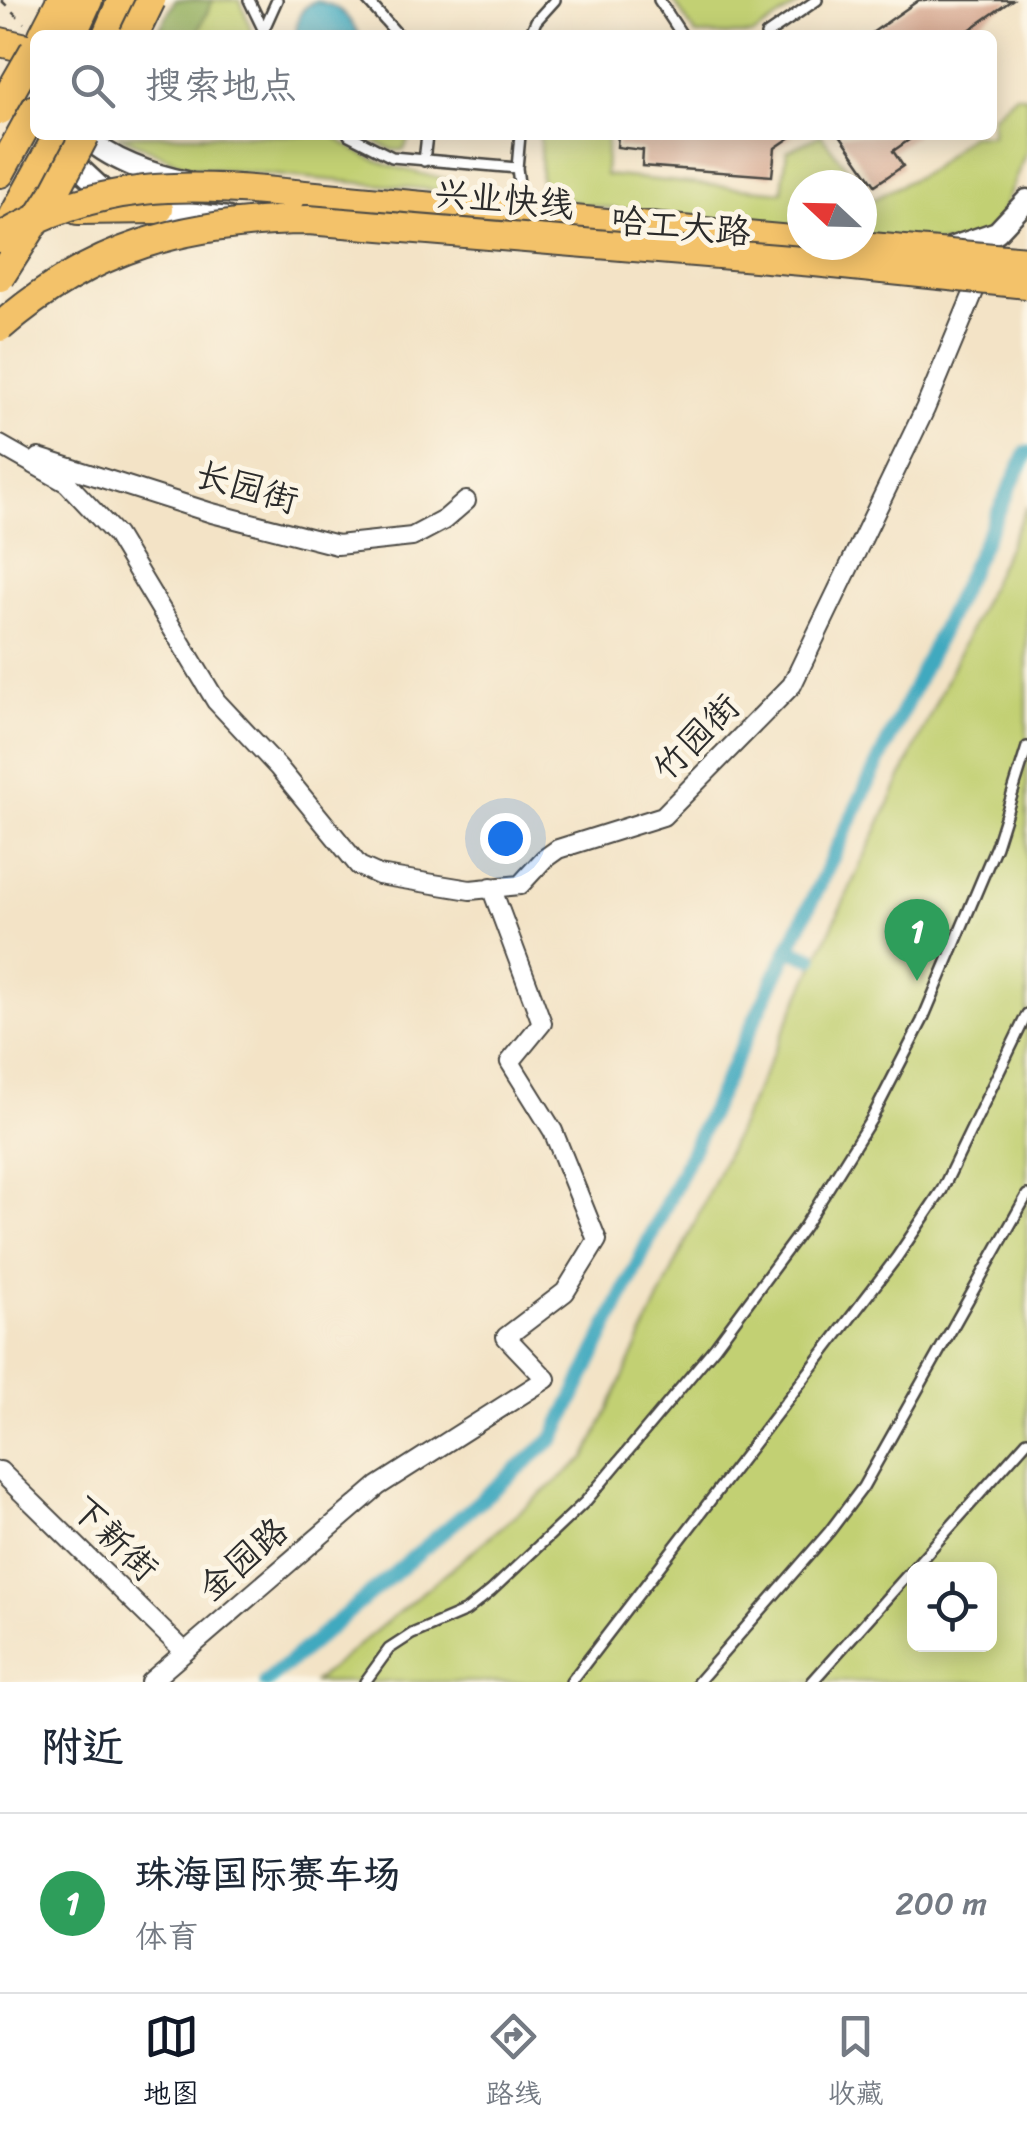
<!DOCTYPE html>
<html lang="zh">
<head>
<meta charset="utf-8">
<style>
	body { margin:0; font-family:Sriracha,"LXGW WenKai TC",sans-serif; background:#f6f6f7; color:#1f2937 }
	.controls { position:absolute; right:30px; bottom:30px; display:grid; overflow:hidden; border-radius:15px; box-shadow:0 5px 25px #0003 }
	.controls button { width:90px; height:90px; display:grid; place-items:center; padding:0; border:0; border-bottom:2px solid #e0e1e3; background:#fff; color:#1f2937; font:50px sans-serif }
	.compass { position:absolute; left:787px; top:170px; width:90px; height:90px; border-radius:50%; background:#fff; box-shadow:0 5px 25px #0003; rotate:292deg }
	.you { position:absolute; left:505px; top:838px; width:35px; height:35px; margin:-25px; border:8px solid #fff; border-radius:50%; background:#1a73e8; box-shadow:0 0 0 15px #1a73e833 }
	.badge { display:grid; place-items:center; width:65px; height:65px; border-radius:50%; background:#111827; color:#fff; font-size:32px; font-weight:700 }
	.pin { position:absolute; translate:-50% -82px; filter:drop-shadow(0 2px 5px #0008) }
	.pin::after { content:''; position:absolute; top:52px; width:35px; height:30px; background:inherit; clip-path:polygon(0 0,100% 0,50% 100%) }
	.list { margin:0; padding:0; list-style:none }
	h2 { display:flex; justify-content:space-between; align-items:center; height:130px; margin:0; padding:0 40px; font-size:42px }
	h2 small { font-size:32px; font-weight:400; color:#747a83 }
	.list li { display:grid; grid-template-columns:65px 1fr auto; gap:30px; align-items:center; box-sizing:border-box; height:180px; padding:0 40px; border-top:2px solid #e0e1e3 }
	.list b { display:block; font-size:38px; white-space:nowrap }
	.list p { margin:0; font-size:32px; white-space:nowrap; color:#747a83 }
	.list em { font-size:32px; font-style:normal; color:#747a83 }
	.icon { flex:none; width:55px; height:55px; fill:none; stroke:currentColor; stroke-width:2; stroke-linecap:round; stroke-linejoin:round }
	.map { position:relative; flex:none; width:1027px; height:1682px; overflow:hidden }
	.search { position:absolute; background:#fff; box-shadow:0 5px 25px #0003; left:30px; right:30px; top:30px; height:110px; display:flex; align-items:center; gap:25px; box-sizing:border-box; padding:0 35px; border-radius:15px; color:#747a83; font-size:38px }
	.sheet { height:310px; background:#fff }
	nav { display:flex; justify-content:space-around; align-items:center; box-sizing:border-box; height:140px; border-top:2px solid #e0e1e3; background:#fff; font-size:28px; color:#747a83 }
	nav a { display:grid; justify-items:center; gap:5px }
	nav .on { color:#111827 }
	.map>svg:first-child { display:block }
	.green { fill:#c2d073; stroke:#767e4f; stroke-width:2.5; fill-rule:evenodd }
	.forest { fill:#99b265; stroke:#626e48; stroke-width:2.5 }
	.water { fill:#3fa9bf; stroke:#356a75; stroke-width:2.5 }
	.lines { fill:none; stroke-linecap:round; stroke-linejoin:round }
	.canal { stroke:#3fa9bf; stroke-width:15 }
	.building { fill:#d5a48c }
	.service-casing { stroke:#494742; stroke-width:14 }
	.minor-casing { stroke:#494742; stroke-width:22 }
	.tertiary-casing { stroke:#494742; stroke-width:25 }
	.trunk-casing { stroke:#494742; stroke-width:32 }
	.path { stroke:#494742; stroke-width:2.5; stroke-dasharray:8 8; stroke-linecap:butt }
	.service { stroke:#fff; stroke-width:9 }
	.minor { stroke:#fff; stroke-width:18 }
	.tertiary { stroke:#fff; stroke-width:20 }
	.trunk { stroke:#f3c26a; stroke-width:28 }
	.trunk-bridge-casing { stroke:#494742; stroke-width:32; stroke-linecap:butt }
	.trunk-bridge { stroke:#f3c26a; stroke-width:28 }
	.labels { text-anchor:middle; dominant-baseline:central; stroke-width:10; stroke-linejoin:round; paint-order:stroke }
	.street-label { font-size:35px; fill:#2b2b2b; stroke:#fcf5e5 }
</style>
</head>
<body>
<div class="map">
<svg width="1027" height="1682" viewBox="0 0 1027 1682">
	<rect width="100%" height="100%" fill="#fcf5e5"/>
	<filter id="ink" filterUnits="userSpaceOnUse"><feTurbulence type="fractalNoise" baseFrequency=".01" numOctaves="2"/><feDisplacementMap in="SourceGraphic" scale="20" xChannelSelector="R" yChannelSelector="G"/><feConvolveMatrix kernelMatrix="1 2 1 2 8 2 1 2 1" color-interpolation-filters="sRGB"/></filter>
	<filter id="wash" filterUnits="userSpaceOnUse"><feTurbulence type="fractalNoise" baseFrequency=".0048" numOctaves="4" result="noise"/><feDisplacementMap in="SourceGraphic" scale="40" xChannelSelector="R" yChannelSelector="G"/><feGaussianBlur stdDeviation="2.25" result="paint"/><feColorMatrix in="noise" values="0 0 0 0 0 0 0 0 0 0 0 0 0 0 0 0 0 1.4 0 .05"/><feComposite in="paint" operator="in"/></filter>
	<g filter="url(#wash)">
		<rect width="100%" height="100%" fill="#f3e3c6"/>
		<path class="green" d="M213 0H240L253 35H196Z
			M673 0H805L753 35H696Z
			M1016 94 1027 97V150L1000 217 976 245 862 239V188L872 200 930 170 970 135H992V116Z
			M117 135H333C366 163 407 171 449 180L446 191 188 167Z
			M359 135H410L404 150H393Z
			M540 135H607L605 175 782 192 787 151 821 135 860 185H802V234L578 204 541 187Z
			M1027 506V1682H314L586 1457ZM914 1570H990V1644H914Z"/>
		<path class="forest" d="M175 0H213L196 35H157Z"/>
		<path class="water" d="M315 1C338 4 348 15 359 35H296C296 20 300 7 315 1Z"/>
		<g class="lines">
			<path class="canal" d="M789 949 812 958
				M266 1682 554 1438 1027 452"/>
		</g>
		<g id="blocks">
			<path class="building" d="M919 0H1012L962 35H869Z
				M618 135H794L775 148 772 176 642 166 643 150 617 147Z
				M840 135H916L893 151 903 166 875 185Z"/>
		</g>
	</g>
	<g filter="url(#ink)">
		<use href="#blocks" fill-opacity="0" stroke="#494742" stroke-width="2.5"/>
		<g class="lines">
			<g class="service-casing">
				<path id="service" d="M249 0 266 35
					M367 0 398 35
					M659 0 682 35
					M264 29 277 0
					M530 35 536 21 555 0
					M766 35 817 0
					M349 135 392 157 517 168
					M520 135 517 168 522 207
					M424 161 427 135
					M365 1682 389 1649 412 1634 466 1611 491 1591 586 1501 715 1347 804 1227 872 1118 922 1021 996 846 1027 747
					M571 1682 897 1257 942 1190 1027 1014
					M698 1682 829 1532 863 1487 1027 1195
					M812 1682 1027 1441"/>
			</g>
			<g class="minor-casing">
				<path id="minor" d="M0 445 67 483 116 535 216 701 278 767 359 866 379 875 470 890 520 885 544 859 558 849 663 816 792 685 925 409 977 284
					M39 458 212 513 337 545 412 537 444 520 466 501
					M0 1471 185 1652
					M150 1682 378 1486 546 1379 506 1337 565 1292 597 1240 553 1131 510 1062 542 1023 491 887"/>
			</g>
			<g class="tertiary-casing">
				<path id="tertiary" d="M84 135C109 160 153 175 187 182
					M62 152 107 194 116 197
					M148 208 228 218
					M950 248 997 232 1027 200"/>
			</g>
			<g class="trunk-casing">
				<path id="trunk" d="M43 35 61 0
					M72 35 88 0
					M107 35 122 0
					M0 42 35 50
					M0 173 35 109
					M294 194 802 241
					M78 210 159 209
					M0 241 58 135"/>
			</g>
			<path class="path" d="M1 0 24 23"/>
			<use href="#service" class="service"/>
			<use href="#minor" class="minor"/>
			<use href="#tertiary" class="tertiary"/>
			<use href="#trunk" class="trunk"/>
			<g class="trunk-bridge-casing">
				<path id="trunk-bridge" d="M134 35 151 0
					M0 110 35 49
					M0 238C96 181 188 182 294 194
					M849 245 1027 261
					M0 277 56 190 85 135
					M0 327C92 246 188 221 308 220L814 262 1027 284"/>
			</g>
			<use href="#trunk-bridge" class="trunk-bridge"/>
		</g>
	</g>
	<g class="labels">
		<g class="street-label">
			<text transform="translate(504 199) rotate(5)">兴业快线</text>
			<text transform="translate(681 226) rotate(5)">哈工大路</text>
			<text transform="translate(247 487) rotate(16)">长园街</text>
			<text transform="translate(696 737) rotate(-45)">竹园街</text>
			<text transform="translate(115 1538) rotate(44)">下新街</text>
			<text transform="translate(243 1559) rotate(-41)">金园路</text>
		</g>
	</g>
</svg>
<div class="controls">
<button><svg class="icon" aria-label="locate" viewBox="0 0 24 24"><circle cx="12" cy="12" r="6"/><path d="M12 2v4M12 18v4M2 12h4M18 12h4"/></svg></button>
</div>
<svg class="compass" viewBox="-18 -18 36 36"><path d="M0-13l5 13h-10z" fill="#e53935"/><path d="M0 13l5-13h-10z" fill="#747a83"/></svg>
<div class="you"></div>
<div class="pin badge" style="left:917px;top:981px;background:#2e9e5b">1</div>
<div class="search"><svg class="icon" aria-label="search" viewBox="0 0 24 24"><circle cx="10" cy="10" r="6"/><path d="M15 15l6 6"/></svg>搜索地点</div>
</div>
<section class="sheet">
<h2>附近<small></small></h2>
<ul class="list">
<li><span class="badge" style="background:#2e9e5b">1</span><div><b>珠海国际赛车场</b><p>体育</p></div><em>200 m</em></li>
</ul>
</section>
<nav>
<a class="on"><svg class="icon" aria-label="map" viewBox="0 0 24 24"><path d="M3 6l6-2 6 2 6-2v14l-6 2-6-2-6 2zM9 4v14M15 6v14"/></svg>地图</a>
<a><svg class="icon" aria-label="directions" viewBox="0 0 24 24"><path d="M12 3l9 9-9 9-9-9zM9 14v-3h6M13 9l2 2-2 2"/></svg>路线</a>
<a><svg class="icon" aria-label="saved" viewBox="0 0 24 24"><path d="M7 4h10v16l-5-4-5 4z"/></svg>收藏</a>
</nav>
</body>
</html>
